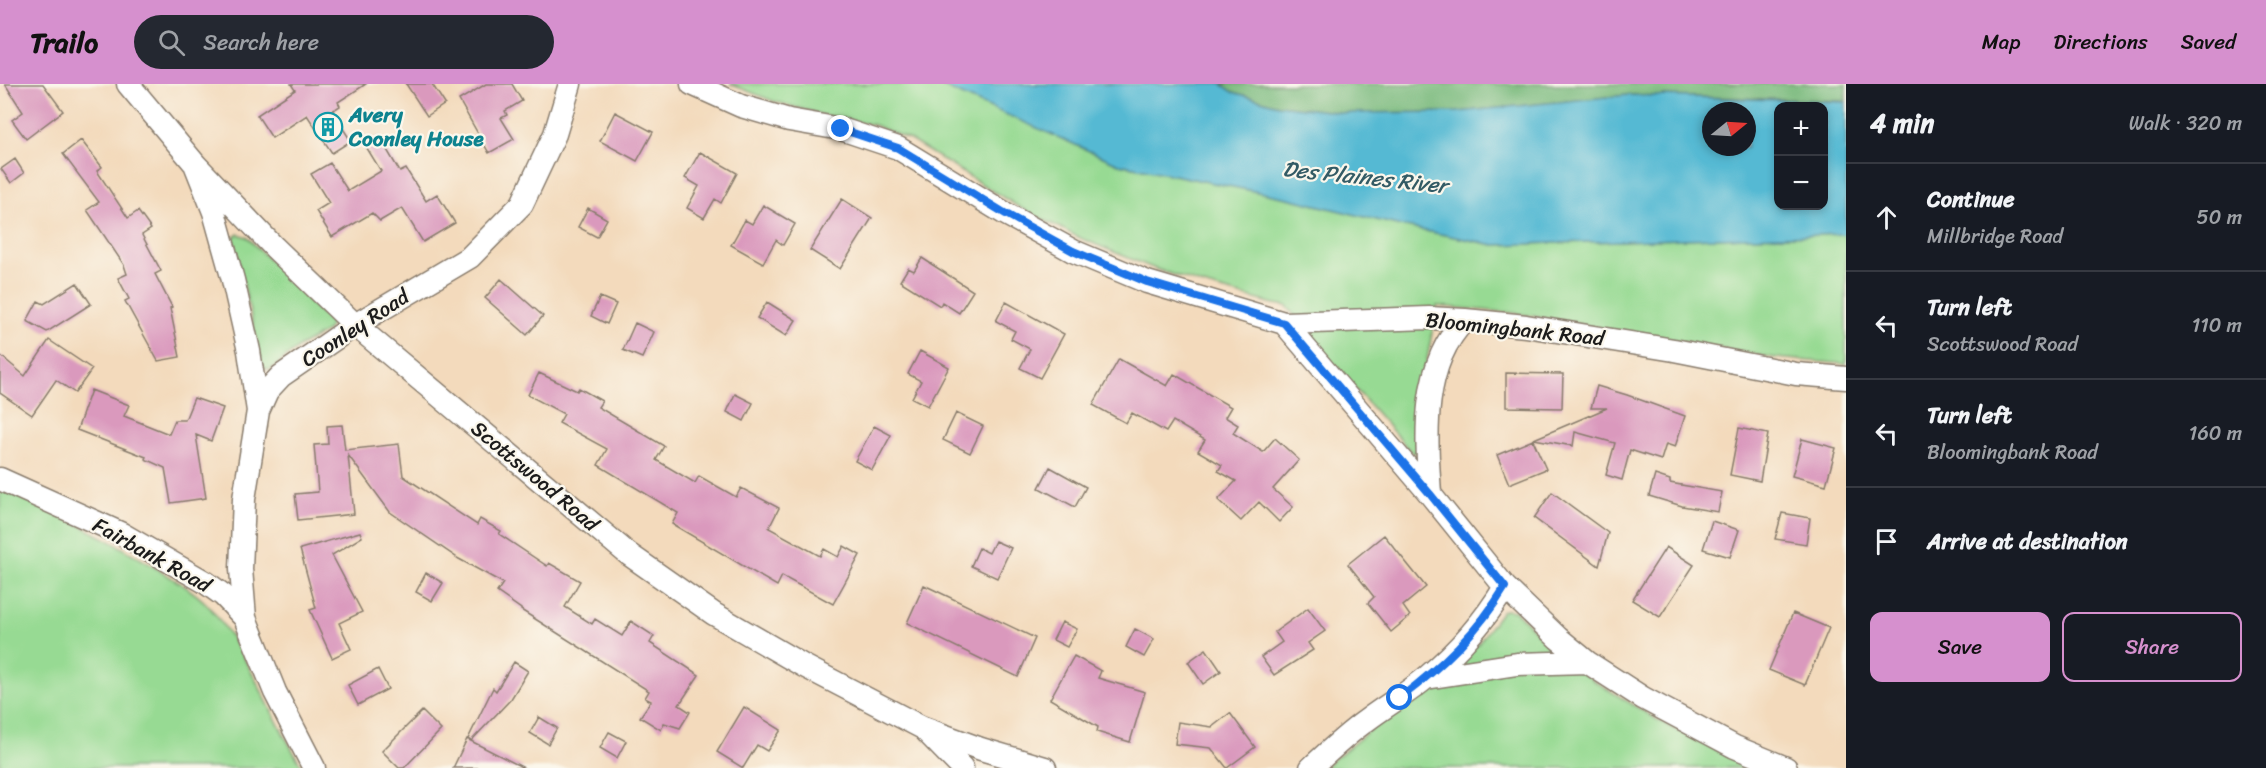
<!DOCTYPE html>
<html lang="en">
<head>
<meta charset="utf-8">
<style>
	body { margin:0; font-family:Sriracha,sans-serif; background:#242831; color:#f1f3f6 }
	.controls { position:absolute; right:18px; top:18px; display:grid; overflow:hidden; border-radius:12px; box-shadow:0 3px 9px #0003 }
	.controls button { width:54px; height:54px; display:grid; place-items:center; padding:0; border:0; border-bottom:2px solid #363941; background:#171b24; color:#f1f3f6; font:30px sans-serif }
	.compass { position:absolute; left:1702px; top:18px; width:54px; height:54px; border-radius:50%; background:#171b24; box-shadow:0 3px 9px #0003; rotate:72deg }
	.stop { position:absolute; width:18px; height:18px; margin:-14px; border:4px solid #1a73e8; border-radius:50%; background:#fff }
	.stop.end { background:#1a73e8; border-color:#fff; box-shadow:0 2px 6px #0008 }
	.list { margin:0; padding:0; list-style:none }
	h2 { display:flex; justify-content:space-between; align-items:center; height:78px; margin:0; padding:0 24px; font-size:26px }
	h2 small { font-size:20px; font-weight:400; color:#9ea1a6 }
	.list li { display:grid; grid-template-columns:39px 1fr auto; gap:18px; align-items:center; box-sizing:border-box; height:108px; padding:0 24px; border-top:2px solid #363941 }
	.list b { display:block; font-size:22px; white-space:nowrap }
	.list p { margin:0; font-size:20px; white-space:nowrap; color:#9ea1a6 }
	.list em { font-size:20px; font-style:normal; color:#9ea1a6 }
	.actions { display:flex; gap:12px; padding:18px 24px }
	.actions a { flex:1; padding:14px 0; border:2px solid #d690ce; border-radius:12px; text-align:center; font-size:21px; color:#d690ce }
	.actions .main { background:#d690ce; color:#111 }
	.icon { flex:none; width:33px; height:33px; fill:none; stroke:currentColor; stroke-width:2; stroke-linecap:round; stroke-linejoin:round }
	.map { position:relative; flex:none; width:1846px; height:684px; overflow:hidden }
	header { display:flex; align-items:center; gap:36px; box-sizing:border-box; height:84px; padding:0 30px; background:#d690ce; color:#111 }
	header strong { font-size:28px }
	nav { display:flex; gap:33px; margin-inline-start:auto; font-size:21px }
	.search { width:420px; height:54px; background:#242831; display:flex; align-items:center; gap:15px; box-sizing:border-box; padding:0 21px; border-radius:33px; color:#9ea1a6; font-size:22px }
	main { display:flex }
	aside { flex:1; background:#171b24 }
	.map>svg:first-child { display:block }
	.green { fill:#97da93; stroke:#5a7b58; stroke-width:1.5 }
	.forest { fill:#79ba7d; stroke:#4a6b4c; stroke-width:1.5 }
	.water { fill:#55b9d3; stroke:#386a78; stroke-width:1.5; fill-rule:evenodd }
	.building { fill:#da99bd }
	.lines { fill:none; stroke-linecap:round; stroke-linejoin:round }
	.minor-casing { stroke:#887b6c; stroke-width:25 }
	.minor { stroke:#fff; stroke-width:22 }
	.route { stroke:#1a73e8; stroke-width:8 }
	.labels { text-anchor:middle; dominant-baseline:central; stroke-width:4.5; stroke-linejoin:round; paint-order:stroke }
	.culture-label { font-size:21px; font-weight:bold; fill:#0d838f; stroke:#fbf7ec; text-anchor:start }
	.street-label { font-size:21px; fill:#1c1c1c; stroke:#fbf7ec }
	.water-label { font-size:22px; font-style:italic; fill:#335b65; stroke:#fbf7ec }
</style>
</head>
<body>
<header>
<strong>Trailo</strong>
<div class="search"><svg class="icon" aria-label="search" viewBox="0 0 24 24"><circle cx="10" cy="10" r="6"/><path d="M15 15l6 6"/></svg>Search here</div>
<nav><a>Map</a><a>Directions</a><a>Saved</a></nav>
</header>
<main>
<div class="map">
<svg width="1846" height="684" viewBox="0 0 1846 684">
	<rect width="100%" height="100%" fill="#fbf7ec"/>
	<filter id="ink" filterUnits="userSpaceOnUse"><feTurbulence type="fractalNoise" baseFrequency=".0167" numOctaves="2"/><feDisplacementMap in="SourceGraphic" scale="12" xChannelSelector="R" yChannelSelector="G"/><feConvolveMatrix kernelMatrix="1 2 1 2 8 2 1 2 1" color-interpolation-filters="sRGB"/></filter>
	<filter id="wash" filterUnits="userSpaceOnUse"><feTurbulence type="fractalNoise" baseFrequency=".008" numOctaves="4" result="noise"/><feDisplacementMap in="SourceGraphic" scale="24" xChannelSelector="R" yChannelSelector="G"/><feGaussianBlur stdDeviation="1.35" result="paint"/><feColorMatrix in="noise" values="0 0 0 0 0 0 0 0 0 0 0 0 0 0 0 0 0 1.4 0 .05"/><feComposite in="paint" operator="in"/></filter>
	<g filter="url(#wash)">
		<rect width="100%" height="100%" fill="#f3dabc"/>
		<path class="green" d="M730 0H937L1119 80 1288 114 1401 142 1494 161 1846 150V280L1775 274 1515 229 1437 222 1419 318 1417 366 1416 369H1412L1323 268 1287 222 1274 220 1210 203 1153 184 1080 154 1019 123 910 56 874 41 827 32 773 17Z
			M238 150 247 153 331 240 327 247 300 262 270 286 263 284 233 154Z
			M0 405C56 428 111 455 162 488 180 499 199 510 212 526 250 574 271 633 303 684H0Z
			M1506 526 1515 527 1545 557 1594 597 1661 638 1736 676 1759 684H1323L1478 560 1502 527Z"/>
		<path class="forest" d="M1221 0H1846V17L1628 11 1458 28 1344 29 1278 21 1233 8Z"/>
		<path class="water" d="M937 0H1221L1233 8 1278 21 1344 29 1458 28 1628 11 1846 18V150L1494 161 1401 142 1288 114 1119 80ZM1778 22H1824V122H1778ZM1711 27H1747V63H1711Z"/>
		<g id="blocks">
			<path class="building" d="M5 0H43L63 27 26 55 12 36 23 28Z
				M291 0H366L338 18 340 22 332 27 351 57 332 69 307 31 272 54 257 31 295 6Z
				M406 0H432L445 20 427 32Z
				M486 0H512L522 17 505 27 507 31 501 34 514 55 489 69 459 16Z
				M615 28 653 48 637 77 600 57Z
				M379 52 400 88 406 85 426 117 437 110 455 139 423 158 402 124 380 137 372 129 332 153 316 127 329 119 311 90 330 79 348 107 381 87 365 61Z
				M81 56 102 83 97 87 128 134 138 127 151 145 142 151 161 187 155 190 172 223 170 224 180 273 158 277 125 217 129 215 118 194 127 190 124 181 87 126 99 118 63 70Z
				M700 68 737 89 721 119 715 115 704 134 687 124 699 102 685 94Z
				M15 75 24 89 11 99 1 85Z
				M842 115 872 134 840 185 810 166Z
				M763 121 795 140 783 161 776 156 763 179 731 161 745 136 752 140Z
				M588 124 607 135 597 153 578 143Z
				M922 174 973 207 959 229 942 218 940 222 900 197 908 184 914 187Z
				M501 195 543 232 527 251 485 214Z
				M77 199 91 220 47 248 27 237 38 217 44 220Z
				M600 213 616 220 607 240 591 232Z
				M767 218 796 236 786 252 757 234Z
				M1006 218 1064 250 1040 294 1020 284 1030 265 1011 255 1015 247 996 237Z
				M635 239 654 248 642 274 623 266Z
				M49 256 92 285 75 309 56 296 32 331 0 309V271L25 292Z
				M920 267 949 283 928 322 912 314 921 297 908 290Z
				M1119 275 1167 302 1174 290 1231 323 1225 333 1238 341 1233 349 1263 368 1275 354 1299 376 1273 405 1293 423 1279 438 1259 418 1241 437 1218 416 1236 397 1218 387 1222 381 1198 367 1205 356 1173 337 1166 348 1132 329 1126 339 1093 321Z
				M539 289 577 307 579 304 602 317 598 323 664 362 656 376 695 399 699 392 736 413 741 404 779 424 769 444 820 472 824 465 838 473 844 462 860 471 833 520 782 492 777 502 672 440 678 429 598 381 607 365 559 339 564 330 528 311Z
				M1506 289 1563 290 1562 324 1506 323Z
				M1597 302 1627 311 1685 332 1675 363 1666 360 1661 376 1630 366 1622 396 1606 391 1615 359 1575 348 1573 362 1534 355 1607 324H1591Z
				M91 306 129 321 124 332 169 350 175 336H185L194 314 223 324 211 357 196 351 206 414 171 419 165 384 145 375 146 373 77 346Z
				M735 310 753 319 744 337 727 328Z
				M956 329 983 342 970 369 943 356Z
				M342 341 345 366 399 360 403 392 477 441 480 435 501 447 499 450 547 482 549 479 580 497 565 523 592 540 595 535 622 552 631 537 654 552 650 559 699 591 679 621 690 628 680 644 664 639 661 646 640 633 651 617 645 614 649 607 521 526V525L497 508 503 499 459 475 390 428 348 371 354 430 298 436 295 410 318 408 314 361 328 360 327 342Z
				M874 342 891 351 872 386 855 377Z
				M1739 344 1768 350 1760 397 1730 391Z
				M1802 355 1836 364 1826 401 1792 392Z
				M1533 356 1546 385 1509 400 1497 371Z
				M1050 383 1086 403 1075 423 1039 404Z
				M1655 391 1670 396V399L1722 408 1718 428 1682 422 1649 412Z
				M1552 408 1608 449 1599 482 1534 434Z
				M1782 429 1810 434 1806 460 1775 455Z
				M1712 437 1739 446 1730 473 1703 465Z
				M360 448 362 453 332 471 362 528 339 539 351 565 332 574 310 526 316 524 300 465Z
				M1384 451 1426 503 1403 522 1410 532 1391 548 1368 519 1374 513 1348 480Z
				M995 457 1011 464 997 494 971 482 979 464 989 469Z
				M1666 463 1694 481 1660 533 1632 516Z
				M426 489 443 499 432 517 416 508Z
				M924 501 1035 554 1018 593 907 539Z
				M1308 524 1325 547 1308 559 1313 566 1274 591 1261 573 1282 558 1275 548Z
				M1793 529 1829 544 1805 601 1769 586Z
				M1062 538 1077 545 1067 563 1053 556Z
				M1135 545 1154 555 1144 573 1126 563Z
				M1206 565 1221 587 1203 600 1188 578Z
				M1074 572 1101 587 1098 594 1145 608 1130 658 1097 648 1098 643 1050 615Z
				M514 578 528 587 511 615 471 657 468 655 493 604 496 607Z
				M378 585 388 605 358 621 348 601Z
				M744 623 781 646 767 667 757 661 743 684 717 668Z
				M422 627 441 646 404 684H399L382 667Z
				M1230 629 1255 663 1227 684 1211 664 1175 660 1178 638 1212 643Z
				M539 633 557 644 548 660 530 649Z
				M609 648 626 657 617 674 600 664Z
				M467 655 524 684H453Z"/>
		</g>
	</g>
	<g filter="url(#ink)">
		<use href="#blocks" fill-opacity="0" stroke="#887b6c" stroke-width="1.5"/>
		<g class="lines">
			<g class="minor-casing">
				<path id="minor" d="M128 0 195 80 214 128 233 196 249 267 258 327
					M692 0 741 22 789 36 841 45 898 64 1006 130 1073 167 1147 198 1284 239 1429 234 1465 236 1526 242 1674 266 1796 290 1846 294
					M195 80 274 163 355 241 627 469 714 530 804 582 921 643 981 665 1045 684
					M1284 239 1430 410 1505 503 1558 554 1587 578 1643 614 1735 663 1786 684
					M0 395 122 450 205 498 223 511 245 534 275 608 314 684
					M1430 410C1426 351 1421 280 1465 236
					M245 534 241 485 244 415 258 327 267 307 281 292 355 241 470 173 522 120 555 50 570 0
					M1426 594 1517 580 1587 578
					M925 646 962 684
					M1311 684C1329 667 1347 650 1367 636 1387 621 1408 609 1427 593 1458 567 1484 538 1505 503"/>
			</g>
			<use href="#minor" class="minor"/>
		</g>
	</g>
	<g class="lines" filter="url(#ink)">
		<path class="route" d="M841 45 898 64 1006 130 1073 167 1147 198 1284 239 1430 410 1505 503C1478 548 1442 582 1400 614"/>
	</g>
	<defs>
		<g id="building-ring" transform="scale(1.5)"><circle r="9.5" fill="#fbf7ec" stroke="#0f9aa8" stroke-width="1.5"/><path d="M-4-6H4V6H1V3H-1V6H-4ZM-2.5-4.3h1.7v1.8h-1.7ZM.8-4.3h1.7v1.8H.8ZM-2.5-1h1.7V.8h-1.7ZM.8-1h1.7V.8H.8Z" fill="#0f9aa8"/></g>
	</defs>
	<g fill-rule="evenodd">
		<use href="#building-ring" x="328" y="43"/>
	</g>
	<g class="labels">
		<g class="culture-label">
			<text x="349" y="31">Avery<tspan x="349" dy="24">Coonley House</tspan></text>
		</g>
		<g class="street-label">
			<text transform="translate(355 244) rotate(-33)">Coonley Road</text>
			<text transform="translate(1515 245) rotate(6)">Bloomingbank Road</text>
			<text transform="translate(535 392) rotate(40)">Scottswood Road</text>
			<text transform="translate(152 471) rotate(29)">Fairbank Road</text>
		</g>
		<g class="water-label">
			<text transform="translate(1365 93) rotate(6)">Des Plaines River</text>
		</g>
	</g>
</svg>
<div class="controls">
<button>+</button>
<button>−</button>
</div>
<svg class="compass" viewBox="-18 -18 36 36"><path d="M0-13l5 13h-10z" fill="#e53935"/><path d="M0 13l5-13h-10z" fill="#9ea1a6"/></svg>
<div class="stop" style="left:1400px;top:614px"></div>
<div class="stop end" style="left:841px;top:45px"></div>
</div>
<aside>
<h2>4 min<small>Walk · 320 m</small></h2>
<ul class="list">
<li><svg class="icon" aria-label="ahead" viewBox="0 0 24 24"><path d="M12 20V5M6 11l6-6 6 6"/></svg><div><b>Continue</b><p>Millbridge Road</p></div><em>50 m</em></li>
<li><svg class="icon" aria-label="left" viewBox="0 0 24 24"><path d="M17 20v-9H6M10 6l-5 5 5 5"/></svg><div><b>Turn left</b><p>Scottswood Road</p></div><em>110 m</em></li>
<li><svg class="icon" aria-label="left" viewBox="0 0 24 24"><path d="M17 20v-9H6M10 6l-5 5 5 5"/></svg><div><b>Turn left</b><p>Bloomingbank Road</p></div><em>160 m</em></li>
<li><svg class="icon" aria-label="arrive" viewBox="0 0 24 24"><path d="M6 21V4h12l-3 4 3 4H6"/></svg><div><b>Arrive at destination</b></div></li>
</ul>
<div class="actions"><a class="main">Save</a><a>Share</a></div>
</aside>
</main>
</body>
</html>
